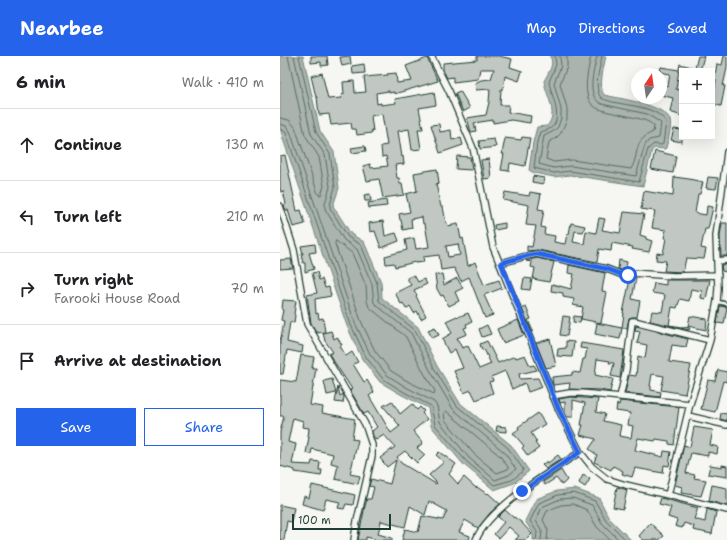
<!DOCTYPE html>
<html lang="en">
<head>
<meta charset="utf-8">
<style>
	body { margin:0; font-family:"Shantell Sans",sans-serif; background:#f6f6f6; color:#202124 }
	.controls { position:absolute; right:12px; top:12px; display:grid; overflow:hidden; border-radius:0px; box-shadow:0 4px 16px #0002 }
	.controls button { width:36px; height:36px; display:grid; place-items:center; padding:0; border:0; border-bottom:1px solid #e0e0e0; background:#fff; color:#202124; font:20px sans-serif }
	.compass { position:absolute; left:351px; top:12px; width:36px; height:36px; border-radius:50%; background:#fff; box-shadow:0 4px 16px #0002; rotate:13deg }
	.scale { position:absolute; left:12px; bottom:10px; width:99px; box-sizing:border-box; padding-left:4px; border:2px solid #1f3d34; border-top:0; font-size:11px; line-height:14px; white-space:nowrap; color:#1f3d34; -webkit-text-stroke:3px #f6f6f2; paint-order:stroke }
	.stop { position:absolute; width:12px; height:12px; margin:-9px; border:3px solid #2563eb; border-radius:50%; background:#fff }
	.stop.end { background:#2563eb; border-color:#fff; box-shadow:0 1px 4px #0008 }
	.list { margin:0; padding:0; list-style:none }
	h2 { display:flex; justify-content:space-between; align-items:center; height:52px; margin:0; padding:0 16px; font-size:17px }
	h2 small { font-size:13px; font-weight:400; color:#757577 }
	.list li { display:grid; grid-template-columns:26px 1fr auto; gap:12px; align-items:center; box-sizing:border-box; height:72px; padding:0 16px; border-top:1px solid #e0e0e0 }
	.list b { display:block; font-size:15px; white-space:nowrap }
	.list p { margin:0; font-size:13px; white-space:nowrap; color:#757577 }
	.list em { font-size:13px; font-style:normal; color:#757577 }
	.actions { display:flex; gap:8px; padding:12px 16px }
	.actions a { flex:1; padding:9px 0; border:1px solid #2563eb; border-radius:0px; text-align:center; font-size:14px; color:#2563eb }
	.actions .main { background:#2563eb; color:#fff }
	.icon { flex:none; width:22px; height:22px; fill:none; stroke:currentColor; stroke-width:2; stroke-linecap:round; stroke-linejoin:round }
	.map { position:relative; flex:none; width:447px; height:484px; overflow:hidden }
	header { display:flex; align-items:center; gap:24px; box-sizing:border-box; height:56px; padding:0 20px; background:#2563eb; color:#fff }
	header strong { font-size:19px }
	nav { display:flex; gap:22px; margin-inline-start:auto; font-size:14px }
	main { display:flex }
	aside { flex:1; background:#fff }
	.map>svg:first-child { display:block }
	.water { fill:#aab3ae; stroke:#72847d }
	.lines { fill:none; stroke-linecap:round; stroke-linejoin:round }
	.shore { stroke:#576c65; stroke-width:1 }
	.building { fill:#c1c8c3; stroke:#1f3d34; fill-rule:evenodd }
	.service-casing { stroke:#1f3d34; stroke-width:5.5 }
	.minor-casing { stroke:#1f3d34; stroke-width:8 }
	.service { stroke:#f6f6f2; stroke-width:2.5 }
	.minor { stroke:#f6f6f2; stroke-width:5.5 }
	.route { stroke:#2563eb; stroke-width:5 }
</style>
</head>
<body>
<header>
<strong>Nearbee</strong>
<nav><a>Map</a><a>Directions</a><a>Saved</a></nav>
</header>
<main>
<aside>
<h2>6 min<small>Walk · 410 m</small></h2>
<ul class="list">
<li><svg class="icon" aria-label="ahead" viewBox="0 0 24 24"><path d="M12 20V5M6 11l6-6 6 6"/></svg><div><b>Continue</b></div><em>130 m</em></li>
<li><svg class="icon" aria-label="left" viewBox="0 0 24 24"><path d="M17 20v-9H6M10 6l-5 5 5 5"/></svg><div><b>Turn left</b></div><em>210 m</em></li>
<li><svg class="icon" aria-label="right" viewBox="0 0 24 24"><path d="M7 20v-9h11M14 6l5 5-5 5"/></svg><div><b>Turn right</b><p>Farooki House Road</p></div><em>70 m</em></li>
<li><svg class="icon" aria-label="arrive" viewBox="0 0 24 24"><path d="M6 21V4h12l-3 4 3 4H6"/></svg><div><b>Arrive at destination</b></div></li>
</ul>
<div class="actions"><a class="main">Save</a><a>Share</a></div>
</aside>
<div class="map">
<svg width="447" height="484" viewBox="0 0 447 484">
	<rect width="100%" height="100%" fill="#f6f6f2"/>
	<filter id="ink" filterUnits="userSpaceOnUse"><feTurbulence type="fractalNoise" baseFrequency=".025" numOctaves="2"/><feDisplacementMap in="SourceGraphic" scale="8" xChannelSelector="R" yChannelSelector="G"/><feConvolveMatrix kernelMatrix="1 2 1 2 8 2 1 2 1" color-interpolation-filters="sRGB"/></filter>
	<g filter="url(#ink)">
		<path class="water" d="M0 0H23L40 75 54 96 59 132 53 150 71 178 84 186 101 226 102 242 138 271 157 310 180 347 231 389 249 415 234 427 214 434 183 408 151 370 148 352 122 339 100 326 82 303 67 270 3 83 0 70Z
			M270 0H326C324 10 318 31 324 39 337 42 386 49 390 64 392 72 388 84 386 92L385 93 375 92 372 94 363 130 290 119 274 121 254 117 249 114 253 86 257 71 267 70C279 57 266 40 264 25 268 17 275 9 270 0Z
			M295 433 319 442 329 462 351 484H253V477L245 465 256 443 277 435Z"/>
		<g class="lines">
			<path class="shore" d="M275 0 276 9 269 26C271 38 285 66 269 73 266 75 262 75 260 76L257 86 254 112 274 117 290 115 359 126 368 93 374 88 381 89 383 88 386 66C374 47 339 51 321 42 313 31 320 12 322 0
				M280 0 281 10 274 27 281 53V62L278 71 274 75 264 80 259 108 274 112 291 110 356 120 365 89 369 84 379 82 381 67 367 58 322 48C305 41 314 14 317 0
				M287 0V11L280 28 287 52V63L281 77 276 82 269 86 266 103 274 106 292 104 351 113C360 98 352 85 373 76L374 70C368 64 360 63 352 61 341 58 329 57 319 53 299 46 308 15 311 0
				M0 62 9 64 15 71 38 138 41 139 44 130 39 101 25 79 8 0
				M0 68 6 70 10 75 75 267 90 298 107 319 126 331 154 346 157 350 160 366 189 402 215 424 229 419 236 413 224 396 173 353 150 314 131 277 94 247 92 228 77 193 64 184 45 153V147L50 131 45 99 31 78 14 0
				M0 74H3L6 77 71 269 86 301 103 323 124 336 151 350 155 369 186 405 214 429 232 424 242 416 243 413 228 392 177 350 154 312 135 274 99 245 97 227 81 189 68 181 50 152V149L55 131 50 98 36 76 19 0
				M56 185 72 197 86 230 87 245 89 251 126 281 144 317 155 335 154 338 129 326 111 315 95 295 81 265 55 188Z
				M166 355 220 400 228 411V413L217 417 194 398 165 364 164 357Z
				M256 484 257 476 250 465 259 447 278 439 294 437 315 445 326 464 346 484
				M261 484 262 475 256 465 262 451 280 443 293 442 312 449 322 467 339 484
				M267 484 268 474 263 464 267 455 281 449 293 448 307 454 317 471 330 484"/>
		</g>
		<path class="building" d="M31 0H47L48 9 41 10V6L31 7Z
			M70 0 71 8 62 10 60 1Z
			M197 0H219L232 3 230 11 242 15 239 25 225 20 223 33H221L220 49H229L228 56 251 60 250 67 231 64 213 67V64L194 67 196 75 191 76 187 62 206 59 209 46 210 33 196 34 195 27 201 24 211 23 214 13H200L198 23 173 26V21L167 22 163 14V7L197 4Z
			M418 0H424L420 15H406L399 13 400 8 415 12Z
			M444 0H447V12L443 30H445L441 50 432 48V37H434L436 24H434L437 8 442 9Z
			M147 2 158 25 114 38V36L109 37V35L96 37 97 48 101 47V49L116 47 115 43 154 36 156 49 139 52 143 73H138L141 93 132 94 129 73 118 75 122 101 123 100 124 108 115 109 117 122H119L120 128H122L124 139 103 142 99 123 87 125 83 110 90 108 91 112 108 110 106 100 102 101 101 90 107 89 102 58 91 60 93 75H91L92 77 77 79 76 73H72L71 67 51 69 49 58 39 59 37 41H36L31 20 42 17 48 43 62 42 61 39 64 38 63 26 74 25 75 37 86 36 84 21 108 19 107 18 116 17 117 27 132 25 126 10Z
			M84 8 85 17 73 18 72 10Z
			M381 11 399 14 396 33 402 35V60L390 56 393 42 381 39V28L388 30 390 18 380 16Z
			M180 35 190 52 183 56 175 37Z
			M159 68 160 76 171 74 172 84 181 82 183 89 160 97 151 69Z
			M394 73 402 74V86L391 84Z
			M242 81 250 82 245 110 230 107 229 115 221 114 224 98H222L225 82 241 84Z
			M214 83 216 91 200 93 199 85Z
			M85 90 86 95 72 97 71 92Z
			M375 95 396 100 393 117 371 113Z
			M5 99 17 155 21 154 25 168 13 171 8 154H6L5 152 4 149 6 148 3 135 1 136 0 132V100Z
			M177 100 190 101 192 114 176 113Z
			M209 103 211 122 204 123 201 104Z
			M157 113 159 127 156 128 161 151H163L166 167H167L168 170 178 168 181 183 183 182 188 210 195 206 204 229 219 224 222 232 204 239 213 259 205 262 189 221 181 225 174 212 161 214 159 199 143 201 144 206 135 207V206L115 211 114 207 106 208 105 200 127 194 125 184 134 182 136 193 149 191 145 168H143L142 161 131 163 132 172 123 174 121 164H120L119 158 130 156 126 138 137 135 134 117ZM178 188 180 199 168 201 166 190Z
			M253 120 264 122 263 128 252 126Z
			M394 121 409 123 423 126 420 138H418L415 157 426 159 427 150 433 151 428 173H425L421 192 426 193 424 203 406 202 403 216 384 215 386 205 376 204 377 197 383 198 386 182H384L386 174 372 172 375 155 361 153 364 135 393 140Z
			M428 121 438 122 436 133 426 132Z
			M225 136 249 140 250 136 261 138 258 153 264 154 261 171 265 172 264 178 275 180 274 186 285 188 287 178H289L291 167 305 170 303 176 295 175 293 186 304 188 306 175 316 177 319 162 325 163 322 174 340 177 344 156 364 158 360 179 366 181V183L372 185 369 196 352 193 353 191 332 187 331 195 319 193 317 206 258 194 247 195V190L252 191 256 170 246 169 249 149 223 144Z
			M90 138 91 145H85L84 139Z
			M106 144 107 150 89 152 88 147Z
			M103 165 105 180 116 177 119 185 101 192 95 175 90 176 89 167Z
			M225 167V172L215 174 214 169Z
			M442 167H447V200H441L440 180Z
			M35 188 36 196 29 197 34 213 25 216V207H23L21 198H23L21 190Z
			M257 202 274 206 269 226 253 223 255 212 251 211 252 206 246 205Z
			M11 203 13 212 0 213V204Z
			M339 204 347 206 345 215 338 213Z
			M447 208 446 216 442 215 441 209Z
			M289 209 325 217 322 235 327 236 321 267 301 263 303 251 293 249 294 243 283 241V237L271 235 272 228 291 233 294 218 288 217Z
			M37 216 39 224 42 223 45 232 49 231 51 240 35 243 36 258 38 257 39 263 43 262 45 276 37 277 31 267 27 239 37 237 32 217Z
			M162 218 164 229 177 222 183 232 175 236 179 245 169 250 163 239 161 240 157 233 155 219Z
			M134 219 138 226 144 223 147 228 134 234 137 239 136 240 146 260 141 263 137 255 134 257 130 250 126 253 123 247 121 248 115 237 131 229 127 222Z
			M353 221 356 222 352 243 360 245 357 261H352L349 262 347 272H342L344 257H343L350 223Z
			M244 222 252 223 250 234 242 233Z
			M386 224H430L426 243 421 242 422 235 411 233 409 245 400 243 397 252 392 251 389 269 410 272 409 274 370 265 372 255 382 256 385 239 372 237 374 227 386 229Z
			M3 244 16 245 14 258 15 259 14 267 10 266 7 286 23 290 22 297 7 294 3 318H0V282H1L4 265 1 264 3 254H2Z
			M440 250 447 251 444 268 437 267Z
			M246 251 251 263 248 264 253 275 252 276 242 253Z
			M188 257 192 266 186 268 187 271 184 272 187 278 177 282 182 292 188 290 199 313 211 308 204 293 202 294 200 288 207 285 218 307 235 300 236 302 245 299 250 310 254 309 257 314 239 318 240 323 258 322 262 331 248 336 245 327 232 333 225 315 211 321 213 325 209 326 213 337 196 344 191 334 184 337 174 315 183 312 175 293 169 297 162 283 172 277 166 265 177 260 178 261Z
			M283 260 290 261 287 280 280 279Z
			M294 260 301 261 300 267 293 266Z
			M410 260 427 263 426 274 408 270Z
			M238 264 244 279 223 287 217 273Z
			M317 267 342 272 340 283 315 278Z
			M207 269 211 278 202 281 199 273Z
			M356 270 408 283 406 291 392 289 389 306 411 309 405 338 381 334 384 320 372 318 370 330H371V334L381 336 380 341 345 337 349 319 356 320 358 300 365 302 367 289 357 287 360 275 355 274Z
			M155 271 159 279 152 282 148 274Z
			M51 275 54 283 57 281 62 289 60 290 66 300 72 296 78 306 73 308 84 326 87 324 94 336 89 340 111 377 120 370 103 350 112 345 120 358 132 348 137 354 140 351 144 355 142 357 147 363 133 375 143 387 137 392 145 399 137 407 125 395 117 401 121 407 156 428 157 427 149 419 164 406 156 399 159 396 176 408 169 418 178 428 184 421 196 432 197 431 207 438 208 437 220 448 210 457 198 472 185 464 179 476 190 480 189 484H122L125 473 138 476 142 460 163 464 167 455 149 445 145 459 130 450 125 471 101 465 98 478 112 482V484H99L86 481V484H78L85 450 87 443H91L94 431 89 430 91 423 110 428 116 404 107 411 100 402 115 391 104 379 96 384 93 380 92 375 97 371 88 356 84 358 70 334 72 333 49 298 53 296 45 285 43 277Z
			M270 283 276 310 266 312 256 287Z
			M286 285 294 286 292 301 277 300 278 293 286 292Z
			M301 287 344 294 340 322 331 320 334 307H329L330 305 317 303 315 319 333 323 330 336 320 334 289 333 290 327 273 329 272 321 292 319V316L300 317 303 303H305L307 293 300 292Z
			M21 299 34 301 32 312H36L30 349 43 351 42 357 75 363 72 383 78 384 70 418 80 420 78 428 55 423 58 409 51 407 53 398 32 393 31 398 26 397 29 381H28L29 372 22 371 23 365 13 362 8 386 16 388 12 408 31 409 32 405 40 406 39 414H42L41 420 15 416V414L0 410V376L4 360H0V324L16 326Z
			M438 314 447 316V326L443 325 435 356 421 353 428 324 435 325Z
			M52 323 56 337 47 339 44 325Z
			M58 331 60 340 63 338 64 341 63 347 55 346Z
			M290 341 318 343 316 356 325 358 323 365 341 369 339 380 351 382 353 370 348 369 350 357 336 355 337 348 339 349 340 345 399 351 394 389 389 388V385L376 383 375 385 358 382 355 394 383 401 384 395 391 396 389 410 384 409 383 417 355 412 352 421 342 418 343 415 333 410 331 414 314 406 317 399 309 393 316 383 300 379 303 369H301L305 347 293 344V361H287L285 357V346L280 347 279 343Z
			M258 357 265 368 251 377 257 386 255 387 259 392 248 400 242 392 244 390 233 377 239 373 238 371Z
			M441 357 447 358V365L440 363Z
			M217 370 226 371V376L216 375Z
			M414 371 433 374 430 389 438 391 437 398 428 396V400L411 397 406 417 415 419 414 422 426 424 421 440 401 437 402 431 395 429 404 389 410 391Z
			M278 399 281 403 266 413 262 409 267 405 268 407Z
			M430 409 442 411V409L447 410V421L428 418Z
			M281 414 287 424 282 429 276 422 265 429 263 426Z
			M303 419 310 423 305 431 299 427Z
			M32 429 75 439 73 449 66 448 64 453 58 452 60 446 46 443 43 454 22 448 24 440 29 442Z
			M432 429 447 432V450L429 445Z
			M337 431 347 434 343 453 333 451Z
			M381 442 418 452 414 463 425 466 427 453 436 456 432 478 413 474 414 470 404 467 402 472 395 470 397 464 388 461 391 451 379 448Z
			M0 449 14 452 11 466 7 465 4 484H0Z
			M225 454 234 462V461L241 466 252 478 246 484H235L239 480 229 471 219 482 214 478 224 466 218 461Z
			M370 467 384 480 379 484H363L359 480Z"/>
		<g class="lines">
			<g class="service-casing">
				<path id="service" d="M438 246 447 248"/>
			</g>
			<g class="minor-casing">
				<path id="minor" d="M151 0 169 35 193 92 213 191 278 352 300 396 312 411 327 423 346 429 388 439 447 454
					M0 150 14 194 27 268 85 368 92 389V400L77 465 74 484
					M437 205 447 204
					M221 207 250 199 257 198 327 213 345 220 352 217 394 220 438 219
					M272 340 290 337H301L410 348
					M340 341 346 314 352 265H354L430 284
					M408 360 447 369
					M388 439 410 348 430 284 437 245 438 232 436 180 447 96
					M196 484C208 452 272 415 300 396"/>
			</g>
			<use href="#service" class="service"/>
			<use href="#minor" class="minor"/>
		</g>
	</g>
	<g class="lines" filter="url(#ink)">
		<path class="route" d="M242 435 300 396 278 352 221 207 250 199 257 198 327 213 345 220 348 219"/>
	</g>
</svg>
<div class="controls">
<button>+</button>
<button>−</button>
</div>
<svg class="compass" viewBox="-18 -18 36 36"><path d="M0-13l5 13h-10z" fill="#e53935"/><path d="M0 13l5-13h-10z" fill="#757577"/></svg>
<div class="scale">100 m</div>
<div class="stop" style="left:348px;top:219px"></div>
<div class="stop end" style="left:242px;top:435px"></div>
</div>
</main>
</body>
</html>
